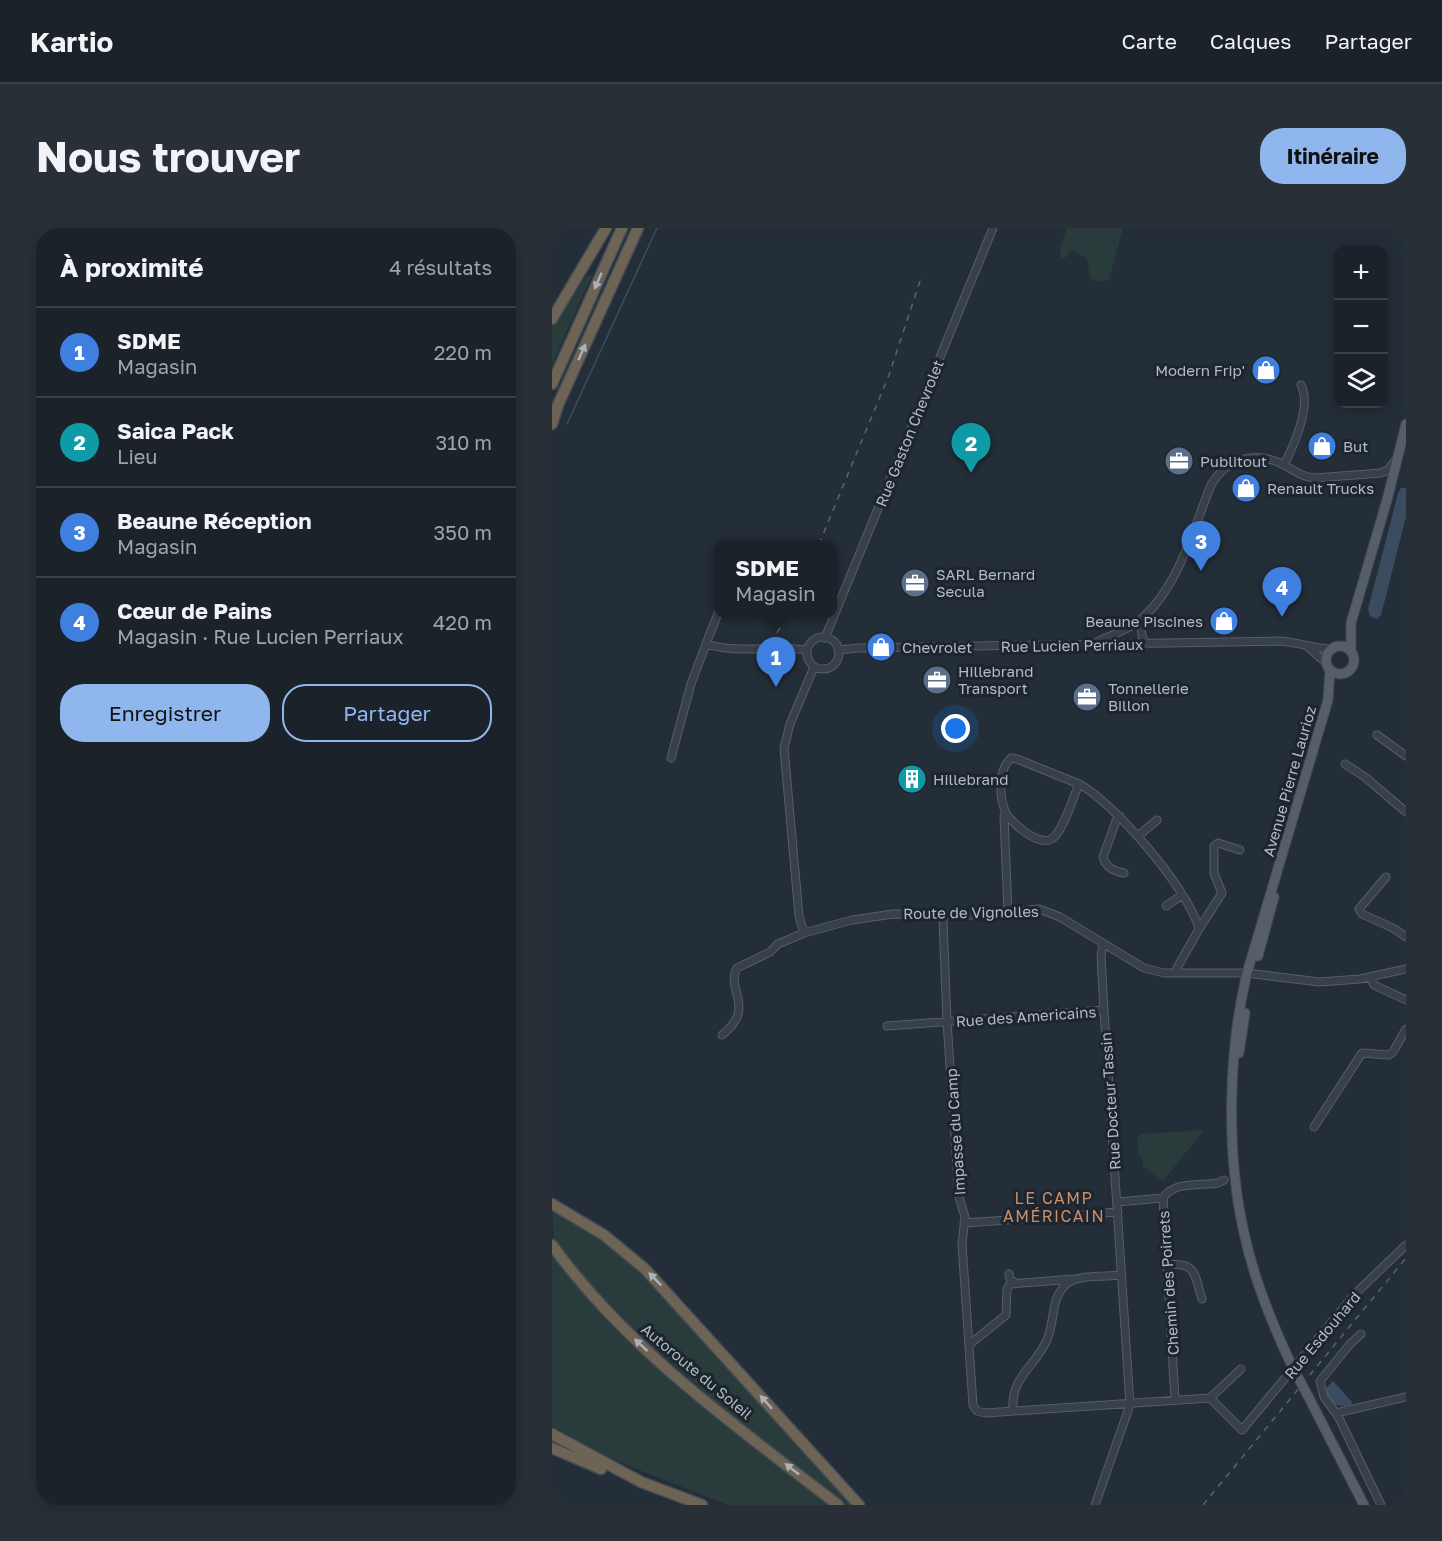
<!DOCTYPE html>
<html lang="fr">
<head>
<meta charset="utf-8">
<style>
	body { margin:0; font-family:"Golos Text",sans-serif; background:#282f36; color:#f1f3f6 }
	.controls { position:absolute; right:18px; top:18px; display:grid; overflow:hidden; border-radius:12px; box-shadow:0 3px 15px #0003 }
	.controls button { width:54px; height:54px; display:grid; place-items:center; padding:0; border:0; border-bottom:2px solid #393f47; background:#1b222a; color:#f1f3f6; font:30px sans-serif }
	.you { position:absolute; left:404px; top:501px; width:21px; height:21px; margin:-15px; border:4px solid #fff; border-radius:50%; background:#1a73e8; box-shadow:0 0 0 9px #1a73e833 }
	.badge { display:grid; place-items:center; width:39px; height:39px; border-radius:50%; background:#90b7ed; color:#fff; font-size:20px; font-weight:700 }
	.pin { position:absolute; translate:-50% -50px; filter:drop-shadow(0 2px 3px #0008) }
	.pin::after { content:''; position:absolute; top:32px; width:21px; height:18px; background:inherit; clip-path:polygon(0 0,100% 0,50% 100%) }
	.popup { position:absolute; left:162px; top:312px; width:123px; height:78px; box-sizing:border-box; display:grid; place-content:center; border-radius:12px; background:#1b222a; filter:drop-shadow(0 2px 4px #0005); font-size:20px; white-space:nowrap; color:#a0a4a8 }
	.popup b { font-size:22px; color:#f1f3f6 }
	.popup::after { content:''; position:absolute; left:50%; top:100%; margin-left:-12px; border:12px solid transparent; border-top-color:#1b222a }
	.list { margin:0; padding:0; list-style:none }
	h2 { display:flex; justify-content:space-between; align-items:center; height:78px; margin:0; padding:0 24px; font-size:26px }
	h2 small { font-size:20px; font-weight:400; color:#a0a4a8 }
	.list li { display:grid; grid-template-columns:39px 1fr auto; gap:18px; align-items:center; box-sizing:border-box; height:90px; padding:0 24px; border-top:2px solid #393f47 }
	.list b { display:block; font-size:22px; white-space:nowrap }
	.list p { margin:0; font-size:20px; white-space:nowrap; color:#a0a4a8 }
	.list em { font-size:20px; font-style:normal; color:#a0a4a8 }
	.actions { display:flex; gap:12px; padding:18px 24px }
	.actions a { flex:1; padding:14px 0; border:2px solid #90b7ed; border-radius:24px; text-align:center; font-size:21px; color:#90b7ed }
	.actions .main { background:#90b7ed; color:#111 }
	.icon { flex:none; width:33px; height:33px; fill:none; stroke:currentColor; stroke-width:2; stroke-linecap:round; stroke-linejoin:round }
	.map { position:relative; flex:none; width:854px; height:1277px; overflow:hidden; border-radius:24px }
	header { display:flex; align-items:center; gap:36px; box-sizing:border-box; height:84px; padding:0 30px; background:#1b222a; border-bottom:2px solid #393f47 }
	header strong { font-size:28px }
	nav { display:flex; gap:33px; margin-inline-start:auto; font-size:21px }
	.intro { display:flex; align-items:center; justify-content:space-between; box-sizing:border-box; height:144px; padding:0 36px }
	h1 { margin:0; font-size:42px }
	.button { padding:15px 27px; border-radius:24px; background:#90b7ed; color:#111; font-size:21px; font-weight:700 }
	main { display:flex; gap:36px; padding:0 36px }
	aside { flex:1; background:#1b222a; border-radius:24px; box-shadow:0 3px 15px #0003 }
	.map>svg:first-child { display:block }
	.green { fill:#293c3b }
	.water { fill:#3c4c60 }
	.lines { fill:none; stroke-linecap:round; stroke-linejoin:round }
	.stream { stroke:#3c4c60; stroke-width:1.5 }
	.minor-casing { stroke:#565e67; stroke-width:9 }
	.major-casing { stroke:#414952; stroke-width:11 }
	.highway-casing { stroke:#434b54; stroke-width:13 }
	.minor { stroke:#384049; stroke-width:7 }
	.major { stroke:#565f69; stroke-width:9 }
	.highway { stroke:#6e6456; stroke-width:10 }
	.rail { stroke:#5a646f; stroke-width:1.5; stroke-dasharray:6 6; stroke-linecap:butt }
	.major-bridge-casing { stroke:#414952; stroke-width:11; stroke-linecap:butt }
	.major-bridge { stroke:#565f69; stroke-width:9 }
	.oneway { fill:#acb2ba }
	.labels { text-anchor:middle; dominant-baseline:central; stroke-width:6; stroke-linejoin:round; paint-order:stroke }
	.poi-label { font-size:15px; fill:#b3bbc5; stroke:#1d252e; text-anchor:start }
	.street-label { font-size:15px; fill:#b3bbc5; stroke:#1d252e }
	.neighbourhood-label { font-size:16px; letter-spacing:1.5px; fill:#c88f6a; stroke:#1d252e }
</style>
</head>
<body>
<header>
<strong>Kartio</strong>
<nav><a>Carte</a><a>Calques</a><a>Partager</a></nav>
</header>
<div class="intro"><h1>Nous trouver</h1><a class="button">Itinéraire</a></div>
<main>
<aside>
<h2>À proximité<small>4 résultats</small></h2>
<ul class="list">
<li><span class="badge" style="background:#3f7fe0">1</span><div><b>SDME</b><p>Magasin</p></div><em>220 m</em></li>
<li><span class="badge" style="background:#0f9aa8">2</span><div><b>Saica Pack</b><p>Lieu</p></div><em>310 m</em></li>
<li><span class="badge" style="background:#3f7fe0">3</span><div><b>Beaune Réception</b><p>Magasin</p></div><em>350 m</em></li>
<li><span class="badge" style="background:#3f7fe0">4</span><div><b>Cœur de Pains</b><p>Magasin · Rue Lucien Perriaux</p></div><em>420 m</em></li>
</ul>
<div class="actions"><a class="main">Enregistrer</a><a>Partager</a></div>
</aside>
<div class="map">
<svg width="854" height="1277" viewBox="0 0 854 1277">
	<rect width="100%" height="100%" fill="#242e38"/>
	<path class="green" d="M515 0H571L557 52 544 53 538 50 535 31 521 22 516 24 515 29 509 30 508 20Z
		M40 47 0 136V98L34 49Z
		M652 902 611 953 591 938 590 929 587 928 585 909 588 906Z
		M0 981 30 995 71 1027 114 1067 303 1277H293L170 1179 77 1098 33 1050 2 1011Z
		M0 1026C74 1127 179 1202 277 1277H176L82 1240 54 1228 0 1198Z"/>
	<path class="water" d="M849 260H854V289L829 387 825 391 818 388 816 381 846 265Z
		M781 1153 800 1174 799 1177C785 1180 777 1177 774 1160Z"/>
	<g class="lines">
		<path class="stream" d="M15 196 105 0"/>
		<g class="minor-casing">
			<path id="minor" d="M732 237C742 217 760 178 749 157
				M588 392 590 408 594 416
				M255 425a16 16 0 1 1 32 0a16 16 0 1 1-32 0Z
				M273 410 441 0
				M154 416 167 383
				M543 417V415C558 407 575 403 588 392 626 360 641 302 659 257 675 230 704 222 732 237 743 243 750 249 763 250L829 245 836 242 842 234
				M756 419 774 435
				M286 422 307 420 728 413C746 414 762 421 781 421
				M262 439 238 496 232 520 247 688 252 705 300 692 341 686 425 687 487 681 508 689 592 740 612 745H695L767 754 808 751 854 741
				M825 507 854 528
				M119 530 139 456 154 416C187 426 222 417 255 422
				M793 536 813 549 854 584
				M527 556C521 570 512 601 501 610 488 620 458 595 453 583 447 567 446 542 459 530L465 531 527 556C562 574 637 662 647 701
				M454 586 452 589 456 683
				M568 588 564 593 551 629C554 640 562 643 572 645
				M586 608 605 592
				M834 649 807 681 810 686 841 700 854 709
				M614 678 630 667
				M389 686 391 691 395 794 407 969 413 989 410 1016 421 1177 425 1183 433 1185 658 1170 690 1202 803 1066 854 1017
				M625 745V740L647 701 670 665 662 645V618L666 615 688 622
				M818 749 822 757 854 772
				M335 798 552 782
				M170 807C205 780 173 761 185 740L218 724 226 716 252 705
				M762 899 810 825 837 827 841 824 854 801
				M565 974 611 970
				M412 995 566 984
				M615 1037C645 1034 642 1046 650 1071
				M457 1046 458 1051 462 1054
				M809 1106 798 1116 768 1153 772 1169 786 1188 829 1277
				M418 1116 454 1087 455 1061 458 1056 522 1051
				M658 1170 689 1141
				M623 1171 611 970C622 953 648 958 666 955L672 952
				M461 1182C459 1149 481 1141 494 1114 504 1095 497 1069 516 1055 529 1046 554 1049 570 1047
				M784 1185 854 1169
				M543 1277 578 1177 552 782 549 728 551 715"/>
		</g>
		<g class="major-casing">
			<path id="major" d="M850 0 854 1
				M774 432a14 14 0 1 1 28 0a14 14 0 1 1-28 0Z
				M799 424V395L835 272 854 196
				M706 728 722 669
				M687 825 693 785
				M740 1138C720 1096 702 1051 692 1005 674 924 676 825 695 745L776 472 778 442
				M756 1168 812 1277"/>
		</g>
		<g class="highway-casing">
			<path id="highway" d="M0 91 54 0
				M0 156 70 0
				M0 196 6 177 86 0
				M0 976 52 1007 93 1041 307 1277
				M0 1017C76 1122 184 1198 286 1277
				M0 1206 89 1254 150 1277
				M0 1220 49 1241"/>
		</g>
		<use href="#minor" class="minor"/>
		<use href="#major" class="major"/>
		<use href="#highway" class="highway"/>
		<path class="rail" d="M267 316 337 147 370 47
			M225 405 235 386
			M651 1277 854 1030"/>
		<g class="major-bridge-casing">
			<path id="major-bridge" d="M740 1138 756 1168"/>
		</g>
		<use href="#major-bridge" class="major-bridge"/>
	</g>
	<defs><path id="oneway-solid" d="M-6-.8H1V-3.2L6.5 0L1 3.2V.8H-6Z" transform="scale(1.5)"/></defs>
	<g class="oneway">
		<use href="#oneway-solid" transform="translate(46 53) rotate(114)"/>
		<use href="#oneway-solid" transform="translate(30 124) rotate(-66)"/>
		<use href="#oneway-solid" transform="translate(103 1051) rotate(-134)"/>
		<use href="#oneway-solid" transform="translate(89 1117) rotate(-137)"/>
		<use href="#oneway-solid" transform="translate(214 1174) rotate(-132)"/>
		<use href="#oneway-solid" transform="translate(240 1241) rotate(-142)"/>
	</g>
	<defs>
		<g id="shop-disc" transform="scale(1.5)"><circle r="9.5" fill="#3f7fe0" stroke="#1d252e"/><path d="M-5-2.5h2.3a2.7 3.5 0 0 1 5.4 0H5L5.5 6h-11ZM-1.5-2.5h3a1.5 2.3 0 0 0-3 0Z" fill="#fff"/></g>
		<g id="office-disc" transform="scale(1.5)"><circle r="9.5" fill="#5c6f8a" stroke="#1d252e"/><path d="M-6-3h4V-5.5h4V-3h4V5H-6ZM-1-4.5V-3h2v-1.5ZM-6 0V1H6V0Z" fill="#fff"/></g>
		<g id="building-disc" transform="scale(1.5)"><circle r="9.5" fill="#0f9aa8" stroke="#1d252e"/><path d="M-4-6H4V6H1V3H-1V6H-4ZM-2.5-4.3h1.7v1.8h-1.7ZM.8-4.3h1.7v1.8H.8ZM-2.5-1h1.7V.8h-1.7ZM.8-1h1.7V.8H.8Z" fill="#fff"/></g>
	</defs>
	<g fill-rule="evenodd">
		<use href="#shop-disc" x="714" y="142"/>
		<use href="#shop-disc" x="770" y="218"/>
		<use href="#office-disc" x="627" y="233"/>
		<use href="#shop-disc" x="694" y="260"/>
		<use href="#office-disc" x="363" y="355"/>
		<use href="#shop-disc" x="672" y="393"/>
		<use href="#shop-disc" x="329" y="419"/>
		<use href="#office-disc" x="385" y="452"/>
		<use href="#office-disc" x="535" y="469"/>
		<use href="#building-disc" x="360" y="551"/>
	</g>
	<g class="labels">
		<g class="poi-label">
			<text x="693" y="142" text-anchor="end">Modern Frip'</text>
			<text x="791" y="218">But</text>
			<text x="648" y="233">Publitout</text>
			<text x="715" y="260">Renault Trucks</text>
			<text x="384" y="346">SARL Bernard<tspan x="384" dy="17">Secula</tspan></text>
			<text x="651" y="393" text-anchor="end">Beaune Piscines</text>
			<text x="350" y="419">Chevrolet</text>
			<text x="406" y="443">Hillebrand<tspan x="406" dy="17">Transport</tspan></text>
			<text x="556" y="460">Tonnellerie<tspan x="556" dy="17">Billon</tspan></text>
			<text x="381" y="551">Hillebrand</text>
		</g>
		<g class="street-label">
			<text transform="translate(357 205) rotate(-68)">Rue Gaston Chevrolet</text>
			<text transform="translate(520 417) rotate(-1)">Rue Lucien Perriaux</text>
			<text transform="translate(737 553) rotate(-74)">Avenue Pierre Laurioz</text>
			<text transform="translate(419 684) rotate(-1)">Route de Vignolles</text>
			<text transform="translate(474 788) rotate(-4)">Rue des Americains</text>
			<text transform="translate(558 873) rotate(-94)">Rue Docteur Tassin</text>
			<text transform="translate(403 904) rotate(-94)">Impasse du Camp</text>
			<text transform="translate(616 1055) rotate(-94)">Chemin des Poirrets</text>
			<text transform="translate(770 1107) rotate(-50)">Rue Esdouhard</text>
			<text transform="translate(145 1143) rotate(40)">Autoroute du Soleil</text>
		</g>
		<g class="neighbourhood-label">
			<text x="502" y="970">LE CAMP<tspan x="502" dy="18">AMÉRICAIN</tspan></text>
		</g>
	</g>
</svg>
<div class="controls">
<button>+</button>
<button>−</button>
<button><svg class="icon" aria-label="layers" viewBox="0 0 24 24"><path d="M12 4l9 5-9 5-9-5zM3 14l9 5 9-5"/></svg></button>
</div>
<div class="you"></div>
<div class="pin badge" style="left:224px;top:459px;background:#3f7fe0">1</div>
<div class="popup"><b>SDME</b>Magasin</div>
<div class="pin badge" style="left:419px;top:245px;background:#0f9aa8">2</div>
<div class="pin badge" style="left:649px;top:343px;background:#3f7fe0">3</div>
<div class="pin badge" style="left:730px;top:389px;background:#3f7fe0">4</div>
</div>
</main>
</body>
</html>
